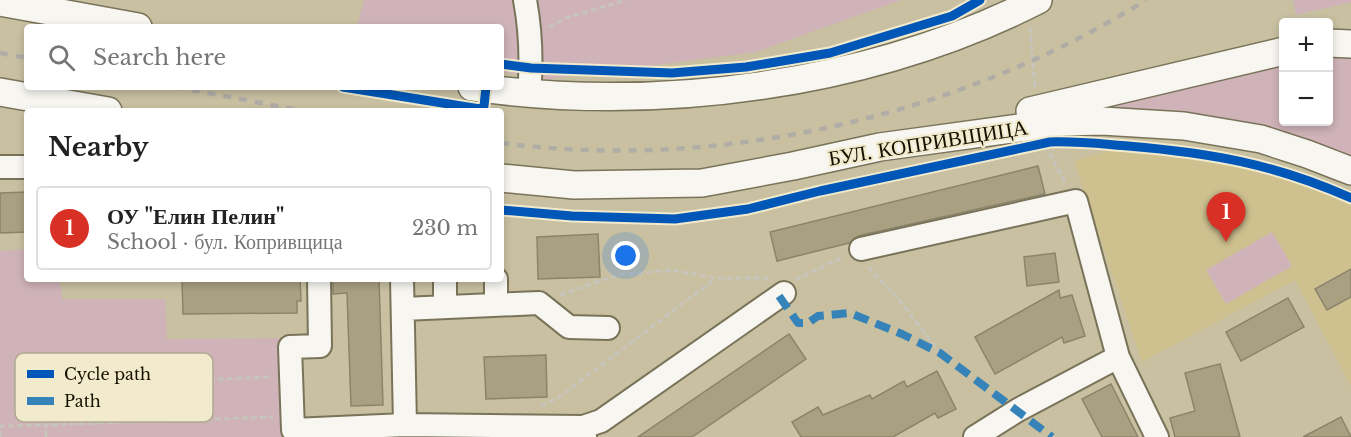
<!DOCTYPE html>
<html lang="en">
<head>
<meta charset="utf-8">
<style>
	body { margin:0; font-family:"Libre Baskerville",serif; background:#f2f2f2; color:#222 }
	.controls { position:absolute; right:18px; top:18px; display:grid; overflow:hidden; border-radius:6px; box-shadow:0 3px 9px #0003 }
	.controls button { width:54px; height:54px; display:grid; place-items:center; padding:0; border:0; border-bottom:2px solid #e0e0e0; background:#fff; color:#222; font:30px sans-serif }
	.you { position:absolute; left:626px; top:256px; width:21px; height:21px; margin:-15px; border:4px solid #fff; border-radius:50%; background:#1a73e8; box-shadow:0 0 0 9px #1a73e833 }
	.badge { display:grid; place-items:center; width:39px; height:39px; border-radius:50%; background:#d93025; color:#fff; font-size:20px; font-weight:700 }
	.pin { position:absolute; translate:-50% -50px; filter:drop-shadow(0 2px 3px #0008) }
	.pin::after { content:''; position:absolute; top:32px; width:21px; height:18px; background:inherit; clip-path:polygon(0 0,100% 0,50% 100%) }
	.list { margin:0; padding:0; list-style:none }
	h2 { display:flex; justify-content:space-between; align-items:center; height:78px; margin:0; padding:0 24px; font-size:26px }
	h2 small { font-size:20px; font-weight:400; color:#767676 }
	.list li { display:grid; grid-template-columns:39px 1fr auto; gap:18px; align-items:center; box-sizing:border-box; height:84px; margin:0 12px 12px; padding:0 12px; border:2px solid #e0e0e0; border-radius:6px }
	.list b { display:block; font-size:22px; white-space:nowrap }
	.list p { margin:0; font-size:20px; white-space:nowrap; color:#767676 }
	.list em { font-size:20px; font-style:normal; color:#767676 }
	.icon { flex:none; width:33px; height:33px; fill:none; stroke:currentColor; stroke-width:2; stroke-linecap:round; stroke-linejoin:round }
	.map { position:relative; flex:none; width:1351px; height:437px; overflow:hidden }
	.search { position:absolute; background:#fff; box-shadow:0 3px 9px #0003; left:24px; top:24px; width:480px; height:66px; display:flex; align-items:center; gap:15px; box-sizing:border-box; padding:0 21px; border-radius:6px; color:#767676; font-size:22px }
	.panel { position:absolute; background:#fff; box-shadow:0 3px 9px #0003; left:24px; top:108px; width:480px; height:174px; border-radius:6px }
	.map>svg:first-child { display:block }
	.built { fill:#cec18f }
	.green { fill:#cfb3b8 }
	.building { fill:#a8a081; stroke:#8a846b; stroke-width:1.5 }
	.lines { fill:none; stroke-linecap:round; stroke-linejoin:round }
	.minor-casing { stroke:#797359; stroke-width:26 }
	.major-casing { stroke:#797359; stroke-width:30 }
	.path { stroke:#c6c4bb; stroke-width:3; stroke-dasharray:6 3; stroke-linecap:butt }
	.minor { stroke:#f7f6f1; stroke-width:22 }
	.major { stroke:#f7f6f1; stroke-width:27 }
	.rail { stroke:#afada6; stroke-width:4.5; stroke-dasharray:8 8; stroke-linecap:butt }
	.quiet { stroke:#3583b8; stroke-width:8; stroke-dasharray:15 8; stroke-linecap:butt }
	.cycleway-casing { stroke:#f1eacd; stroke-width:13 }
	.cycleway { stroke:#0057b8; stroke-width:9 }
	.labels { text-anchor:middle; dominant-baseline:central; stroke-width:4.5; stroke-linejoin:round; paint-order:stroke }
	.street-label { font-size:21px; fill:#161000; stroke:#f1eacd }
	.key { fill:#f1eacd; stroke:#afa990; stroke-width:1.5 }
	.key-label { font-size:16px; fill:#161000 }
</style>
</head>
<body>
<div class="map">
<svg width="1351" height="437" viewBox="0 0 1351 437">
	<rect width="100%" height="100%" fill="#c8c0a1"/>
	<path class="built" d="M1112 150 1217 161 1310 187 1351 205V386L1295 280 1142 362 1074 161Z"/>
	<path class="green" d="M364 0H901L756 52 549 79 501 72V27H357Z
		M1293 0H1351V2L1296 15Z
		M1351 55V156L1296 135 1239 120 1092 109 1283 65 1284 122H1328L1329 56Z
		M1272 232 1292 266 1226 304 1206 270Z
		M27 249V279H60L62 299H165L167 339 280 338 285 437H0V251Z"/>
	<path class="building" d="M1038 166 1045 194 858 236 849 243 777 261 770 232Z
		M27 192V232L0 233V193Z
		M598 234 600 277 538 279 537 237Z
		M1055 253 1059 282 1027 286 1024 257Z
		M1351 269V297L1327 310 1315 289Z
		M182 279H300L301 301H297V313L183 314Z
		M333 279H379L383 405 351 406 347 293 333 294Z
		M1059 290 1060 298 1072 295 1085 336 1064 343 1062 337 995 374 975 337Z
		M1288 298 1304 327 1241 361 1226 332Z
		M789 334 806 359 692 437H638Z
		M546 355 547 397 486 399 484 357Z
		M1220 364 1240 437H1175L1170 418 1195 411 1185 373Z
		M937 371 956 409 938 418 935 413 893 437H801L792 422 818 407 823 415 870 395 872 399 904 381 907 387Z
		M1111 384 1138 437H1102L1082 399Z
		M1341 417 1351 437H1303Z"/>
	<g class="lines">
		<g class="minor-casing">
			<path id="minor" d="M525 0C531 33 532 60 529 93
				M0 167H27
				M861 249 1076 201 1118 357 1157 437
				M319 279 320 346 290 347 293 430 405 425 583 427
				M402 279 405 425
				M496 304V279
				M445 307V279
				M403 309 539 303 569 327 608 328
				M585 437 583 427 601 421 784 293
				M975 437 1018 410 1118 357"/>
		</g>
		<g class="major-casing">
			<path id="major" d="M0 2 138 27
				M1328 43 1351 44
				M472 87C659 113 869 86 1038 0
				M0 92 108 111
				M1030 111 1284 51
				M501 178 574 185 702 183 793 166 880 147 1063 122 1102 121 1184 126 1261 139 1307 154 1351 171"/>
		</g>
		<path class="path" d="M549 27 566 18 626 0
			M1030 27 1035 89
			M1045 145 1066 184
			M868 267 898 298 940 353
			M795 280 843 257
			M560 295 618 275 672 270 716 278H771
			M541 406 558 398 715 279
			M98 423 273 417
			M0 437 1 426 46 425
			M46 437V425L98 423 96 384 271 377"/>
		<use href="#minor" class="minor"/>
		<use href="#major" class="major"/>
		<path class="rail" d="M0 53 27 58
			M176 87 304 111
			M501 143C719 172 960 116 1146 0"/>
		<path class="quiet" d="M779 296 798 323H808L818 316 850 313 902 334 940 353 1052 437"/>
		<g class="cycleway-casing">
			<path id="cycleway" d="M501 64 531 68 672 73 746 67 830 53 952 16 980 0
				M343 87 480 109 484 106 486 87
				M501 210 572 216 675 219 748 209 820 191 1050 142C1076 141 1102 144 1128 146 1211 153 1275 164 1351 198"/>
		</g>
		<use href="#cycleway" class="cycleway"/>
	</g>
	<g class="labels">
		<g class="street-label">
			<text transform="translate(928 143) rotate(-9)">БУЛ. КОПРИВЩИЦА</text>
		</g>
	</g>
	<rect x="15" y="353" width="198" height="69" rx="9" class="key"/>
	<rect x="27" y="370" width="27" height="8" fill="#0057b8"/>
	<rect x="27" y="397" width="27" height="8" fill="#3583b8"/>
	<g class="key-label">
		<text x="64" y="380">Cycle path</text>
		<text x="64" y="407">Path</text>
	</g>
</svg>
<div class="controls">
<button>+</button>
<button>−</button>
</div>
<div class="you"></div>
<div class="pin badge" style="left:1226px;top:242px">1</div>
<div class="search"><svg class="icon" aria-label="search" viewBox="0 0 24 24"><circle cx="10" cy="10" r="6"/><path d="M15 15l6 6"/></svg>Search here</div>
<section class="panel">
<h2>Nearby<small></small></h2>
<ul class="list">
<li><span class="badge">1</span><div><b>ОУ &quot;Елин Пелин&quot;</b><p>School · бул. Копривщица</p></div><em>230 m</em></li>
</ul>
</section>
</div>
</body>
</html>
